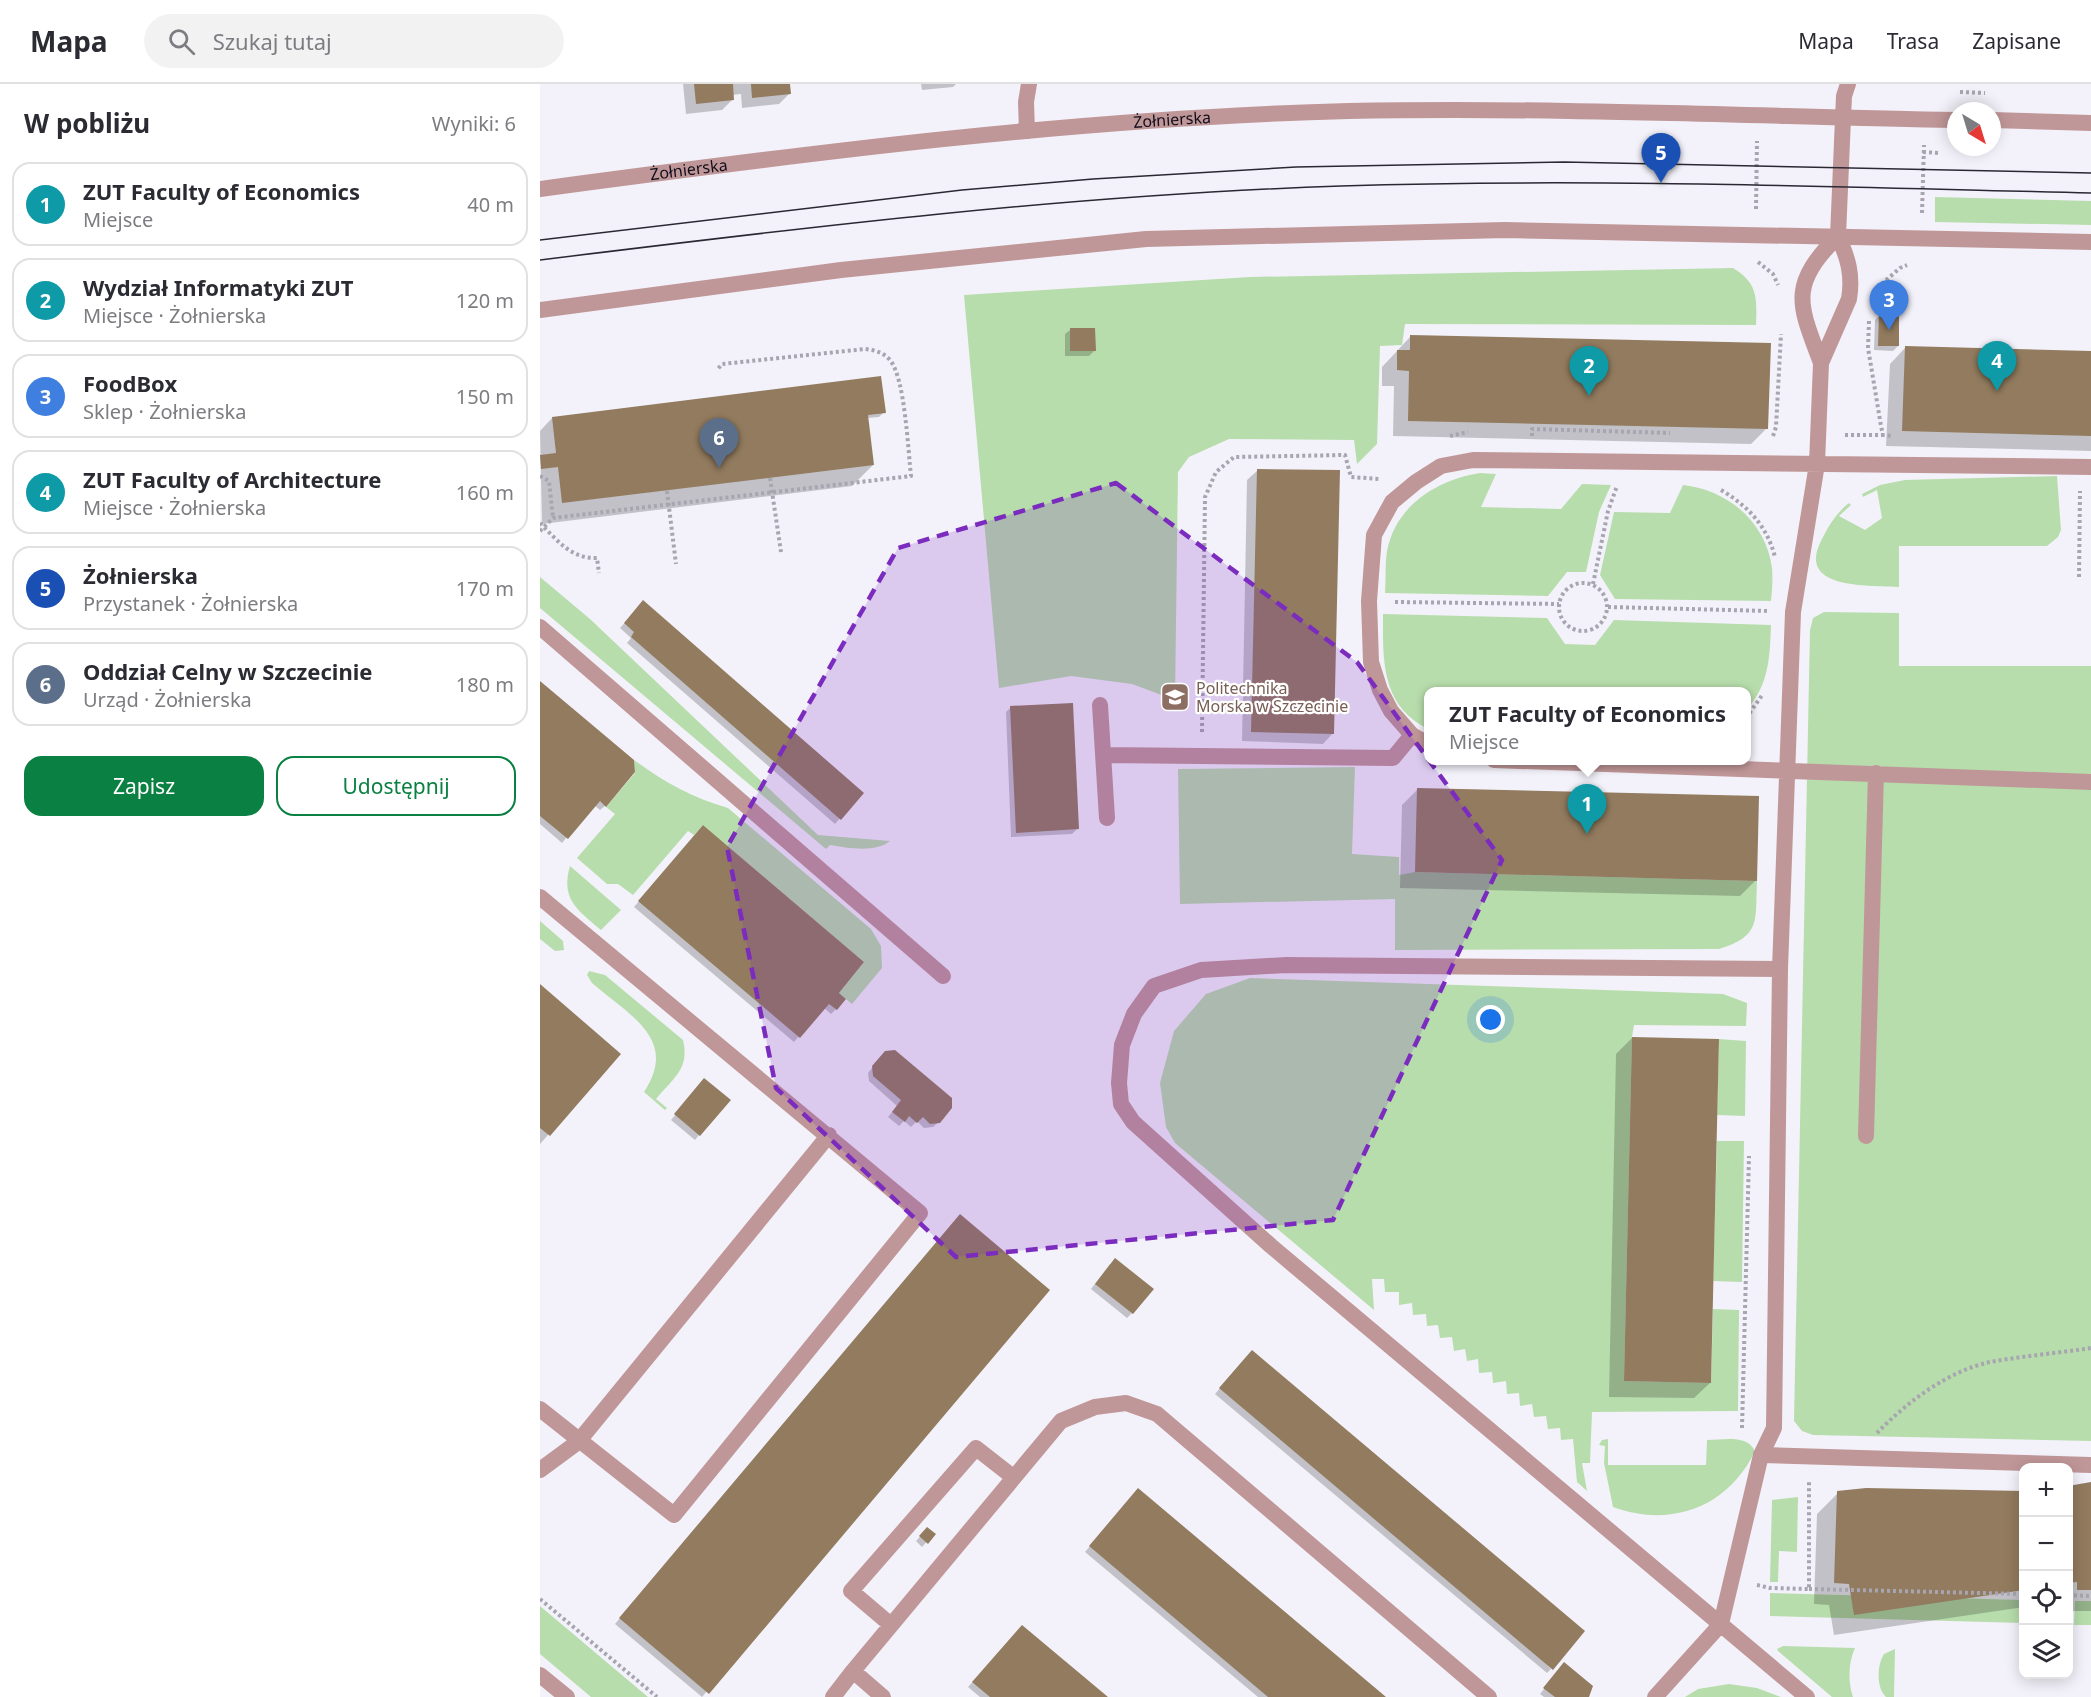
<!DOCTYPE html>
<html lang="pl">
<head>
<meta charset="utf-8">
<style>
	body { margin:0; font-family:"Noto Sans",sans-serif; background:#f2f2f3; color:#2b2b33 }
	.controls { position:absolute; right:18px; bottom:18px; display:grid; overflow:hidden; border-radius:12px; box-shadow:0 3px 15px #0003 }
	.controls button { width:54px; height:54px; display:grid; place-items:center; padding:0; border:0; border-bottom:2px solid #e1e1e2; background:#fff; color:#2b2b33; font:30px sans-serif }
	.compass { position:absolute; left:1407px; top:18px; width:54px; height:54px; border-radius:50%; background:#fff; box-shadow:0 3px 15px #0003; rotate:142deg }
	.you { position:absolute; left:951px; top:936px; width:21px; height:21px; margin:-15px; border:4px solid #fff; border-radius:50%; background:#1a73e8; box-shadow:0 0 0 9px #1a73e833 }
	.badge { display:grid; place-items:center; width:39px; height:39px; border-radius:50%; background:#0b8043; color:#fff; font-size:20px; font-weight:700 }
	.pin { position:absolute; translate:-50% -50px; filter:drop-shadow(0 2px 3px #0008) }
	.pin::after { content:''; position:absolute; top:32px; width:21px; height:18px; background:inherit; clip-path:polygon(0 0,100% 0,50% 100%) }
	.popup { position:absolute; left:884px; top:603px; width:327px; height:78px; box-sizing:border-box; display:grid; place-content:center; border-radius:12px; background:#fff; filter:drop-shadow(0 2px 4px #0005); font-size:20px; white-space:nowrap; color:#7c7c81 }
	.popup b { font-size:22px; color:#2b2b33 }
	.popup::after { content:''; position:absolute; left:50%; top:100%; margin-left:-12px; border:12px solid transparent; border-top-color:#fff }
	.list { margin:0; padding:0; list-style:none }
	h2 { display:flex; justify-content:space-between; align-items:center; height:78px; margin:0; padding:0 24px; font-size:26px }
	h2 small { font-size:20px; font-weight:400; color:#7c7c81 }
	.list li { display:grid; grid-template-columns:39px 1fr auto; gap:18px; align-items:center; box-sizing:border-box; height:84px; margin:0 12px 12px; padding:0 12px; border:2px solid #e1e1e2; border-radius:18px }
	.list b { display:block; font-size:22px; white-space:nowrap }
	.list p { margin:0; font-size:20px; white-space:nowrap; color:#7c7c81 }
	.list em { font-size:20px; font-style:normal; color:#7c7c81 }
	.actions { display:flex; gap:12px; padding:18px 24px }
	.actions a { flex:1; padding:14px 0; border:2px solid #0b8043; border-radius:18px; text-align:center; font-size:21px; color:#0b8043 }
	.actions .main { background:#0b8043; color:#fff }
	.icon { flex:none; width:33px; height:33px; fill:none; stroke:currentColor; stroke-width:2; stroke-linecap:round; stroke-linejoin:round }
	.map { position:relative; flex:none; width:1551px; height:1613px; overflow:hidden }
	header { display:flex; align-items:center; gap:36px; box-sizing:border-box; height:84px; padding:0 30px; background:#fff; border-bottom:2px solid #e1e1e2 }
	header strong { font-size:28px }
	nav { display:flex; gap:33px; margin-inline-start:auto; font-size:21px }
	.search { width:420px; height:54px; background:#f2f2f3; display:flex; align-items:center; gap:15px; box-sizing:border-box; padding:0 21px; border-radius:33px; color:#7c7c81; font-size:22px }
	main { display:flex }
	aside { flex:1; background:#fff }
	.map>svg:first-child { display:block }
	.green { fill:#b8ddac }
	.shadow { fill:#0003 }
	.building { fill:#927b5e }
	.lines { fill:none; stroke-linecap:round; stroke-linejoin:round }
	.path { stroke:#a7a5af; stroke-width:4; stroke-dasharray:3 3; stroke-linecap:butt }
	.service { stroke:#c09798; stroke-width:16 }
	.pedestrian { stroke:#c09798; stroke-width:16 }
	.minor { stroke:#c09798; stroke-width:16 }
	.tertiary { stroke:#c09798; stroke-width:16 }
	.tram { stroke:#2b2834; stroke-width:1.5 }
	.marked { fill:#7b2cbf; fill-opacity:0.2; stroke:#7b2cbf; stroke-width:4.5; stroke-dasharray:12 8; stroke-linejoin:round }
	.labels { text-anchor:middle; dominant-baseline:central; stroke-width:4.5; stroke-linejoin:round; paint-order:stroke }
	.street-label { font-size:16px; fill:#120f1c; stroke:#fff }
	.education-label { font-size:16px; fill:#785e54; stroke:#fff; text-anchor:start }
</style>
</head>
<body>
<header>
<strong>Mapa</strong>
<div class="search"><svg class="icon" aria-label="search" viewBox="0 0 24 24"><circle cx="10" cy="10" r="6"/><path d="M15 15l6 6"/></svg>Szukaj tutaj</div>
<nav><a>Mapa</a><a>Trasa</a><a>Zapisane</a></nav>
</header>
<main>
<aside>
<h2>W pobliżu<small>Wyniki: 6</small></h2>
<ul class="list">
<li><span class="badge" style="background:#0f9aa8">1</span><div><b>ZUT Faculty of Economics</b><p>Miejsce</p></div><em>40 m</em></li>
<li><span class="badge" style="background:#0f9aa8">2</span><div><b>Wydział Informatyki ZUT</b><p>Miejsce · Żołnierska</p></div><em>120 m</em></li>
<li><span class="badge" style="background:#3f7fe0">3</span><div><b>FoodBox</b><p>Sklep · Żołnierska</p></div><em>150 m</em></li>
<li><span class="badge" style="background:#0f9aa8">4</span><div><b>ZUT Faculty of Architecture</b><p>Miejsce · Żołnierska</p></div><em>160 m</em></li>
<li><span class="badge" style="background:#1a4fb4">5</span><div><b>Żołnierska</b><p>Przystanek · Żołnierska</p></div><em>170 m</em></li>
<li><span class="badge" style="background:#5c6f8a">6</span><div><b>Oddział Celny w Szczecinie</b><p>Urząd · Żołnierska</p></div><em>180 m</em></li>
</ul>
<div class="actions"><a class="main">Zapisz</a><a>Udostępnij</a></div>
</aside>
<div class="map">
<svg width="1551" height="1613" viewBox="0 0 1551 1613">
	<rect width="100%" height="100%" fill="#f3f2fa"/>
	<path class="green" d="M1395 113 1551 117V141L1395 138Z
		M1193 184C1218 199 1217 214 1216 241L865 240 862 261 840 262 837 360 817 380 814 356 689 355 649 373 638 388 635 616 592 600 531 592 459 604 424 211 710 193Z
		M940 389 956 390 941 423 1021 425 1042 400 1071 401 1059 428 1046 488H1027L1008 512 845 509C846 495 845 480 847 467 856 421 897 396 940 389Z
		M1517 392 1521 446 1518 453 1507 462H1359V503C1330 501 1256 506 1281 457 1288 443 1296 429 1309 419L1311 421 1299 432 1325 446 1342 434 1337 406 1323 413 1322 410 1340 401 1365 396Z
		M1143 401C1188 406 1226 438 1232 484 1233 495 1232 507 1231 517L1075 515 1060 491 1074 428 1130 429Z
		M0 493 50 535 278 751 350 757C335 769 308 764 290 761L286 765 0 524Z
		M1284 528 1359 529V582H1551V1357L1273 1351 1262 1347 1254 1337 1270 546 1273 534Z
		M843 530 1007 534 1025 560 1055 561 1074 536 1231 541C1230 572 1229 602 1206 626V608H888V645C840 621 843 575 843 530Z
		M94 676C124 698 153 714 188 724L331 845 341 862 342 884 312 920 299 909 324 878 163 741 154 751 148 747 93 811 78 800H67L37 774 75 730 66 723 95 689Z
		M815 683 812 770 859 773V791L875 788 1217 797C1215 836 1222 852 1179 865L855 866V815L640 820 638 685Z
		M30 782 81 826 61 846C39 827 20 816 30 782Z
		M0 837 23 857 24 866 15 867 0 855Z
		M49 887 65 891 143 956C150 985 133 994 116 1015L127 1024 125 1026 104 1008C139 955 90 932 52 899L47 891Z
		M710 894 1183 910 1207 919 1206 942 1094 941 1092 953 1084 1297 1171 1299 1173 1225 1199 1226 1198 1327 1052 1328 1050 1379H1042L1047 1407 1037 1398 1033 1355 1021 1356 1020 1344 1008 1345 1006 1332 994 1333 992 1320 980 1322 979 1309 967 1310 966 1297 953 1299 952 1288 939 1289 938 1275 927 1277 925 1265 914 1267 912 1253 900 1254 898 1241 887 1242 886 1230 873 1231 872 1219 859 1221V1208H845L844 1195H832L834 1226 635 1059 626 1043 620 999 634 947 666 910Z
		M1179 955 1206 957 1205 1032 1177 1031Z
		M1177 1057H1204L1202 1198 1173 1197Z
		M1068 1355V1381H1166L1167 1356C1183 1356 1207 1350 1215 1367 1188 1424 1130 1444 1073 1423L1064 1379 1065 1362 1059 1361 1062 1356Z
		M1258 1413 1257 1468 1239 1467 1238 1498H1230L1232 1416Z
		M1230 1509 1483 1516V1539L1230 1532Z
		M1535 1517H1551V1541H1534Z
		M0 1522 108 1613H51L0 1570Z
		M1243 1562 1315 1564C1308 1579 1308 1598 1313 1613H1292L1238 1567 1237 1565Z
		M1355 1565 1354 1613H1346C1336 1604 1337 1581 1344 1570Z
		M1189 1600 1217 1604 1241 1613H1145L1158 1605Z"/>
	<path class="shadow" d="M143 0H248L249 10 239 20 202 24 201 10 192 11V16L182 26 146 30Z
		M381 0H416L413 3 382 6Z
		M1340 231 1358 262 1353 267 1334 266 1335 236Z
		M530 246 554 267 549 272H525V250Z
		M871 252 1227 344 1211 360 853 352 854 302H842V283Z
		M1365 264 1551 268V367L1346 362 1350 280Z
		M344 328 339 333 327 334 333 381 312 402 2 440 0 347 12 334Z
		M718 386 793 649 783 660 702 657 707 396Z
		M99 523 322 709 295 740 87 559 91 554 80 544Z
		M0 598 65 722 60 726 54 721 22 759 0 740Z
		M471 623 537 745 532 750 471 753 466 628Z
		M878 705 1216 796 1200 812 860 804 862 721Z
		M158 748 296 925 291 930 284 924 254 958 94 823Z
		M0 903 79 970 0 1060Z
		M1092 954 1170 1299 1154 1314 1069 1313 1076 970Z
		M340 974 399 1038 393 1043 384 1044 377 1037 371 1043 364 1037 359 1042 348 1033 357 1022 329 997 328 989Z
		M160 1001 159 1051 155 1056 131 1036Z
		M415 1137 508 1206 162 1613 75 1540Z
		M570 1180 592 1229 587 1234 551 1205Z
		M707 1272 1011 1585 1007 1589 675 1310Z
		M1551 1400V1527H1528V1403Z
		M1298 1409H1484V1523L1294 1551 1289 1521 1274 1520 1277 1430Z
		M593 1411 844 1613H718L545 1468Z
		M387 1445 394 1450 382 1463 376 1457Z
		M478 1548 566 1613H440L428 1603Z
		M1020 1585 1047 1613H1004L1000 1610Z"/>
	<path class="building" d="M154 0H193L194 16 156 20Z
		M211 0H250L251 10 212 14Z
		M1339 229H1359V262H1338Z
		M530 244H555L556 267H530Z
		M870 251 1231 259 1228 345 868 337 869 287 857 286V266H870Z
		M1365 262 1551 267V352L1362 347Z
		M341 292 346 329 328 331 334 381 22 419 18 383 1 385 0 371 16 369 12 333Z
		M717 385 800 386 794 650 711 648Z
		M103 516 324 709 301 736 91 553 94 548 84 539Z
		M0 597 94 676 95 688 66 723 60 717 28 755 0 732Z
		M533 619 539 745 476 749 470 622Z
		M877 704 1219 712 1217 797 875 788Z
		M163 741 324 878 299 909 306 915 297 926 289 920 260 954 98 817Z
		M0 900 81 970 10 1052 0 1044Z
		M1092 953 1179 955 1171 1299 1084 1297Z
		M355 966 412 1014V1024L400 1039 390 1040 383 1033 377 1039 369 1032 365 1038 352 1028 361 1016 333 992 332 982 345 967Z
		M164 994 191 1016 160 1052 134 1030Z
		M420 1130 510 1206 169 1610 79 1534Z
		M575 1174 614 1205 593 1230 555 1200Z
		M712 1266 1045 1547 1013 1586 679 1304Z
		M1551 1398V1506H1537V1498L1528 1499V1402Z
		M598 1404 846 1613H728L549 1462Z
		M1326 1404 1484 1407V1506L1314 1531 1309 1500 1294 1499 1297 1407Z
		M387 1443 396 1450 388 1460 379 1452Z
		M482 1541 568 1613H450L432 1598Z
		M1024 1578 1053 1602 1049 1613H1015L1003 1604Z"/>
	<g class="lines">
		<path class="path" d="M1420 8 1445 9
			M1383 68 1399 69
			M1216 125 1217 57
			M1382 129 1384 61
			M1218 178 1233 190 1238 201
			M1337 204 1360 184 1367 181
			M1329 237 1328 264 1341 342 1343 351 1352 352
			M1305 351H1343
			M910 352 928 348
			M992 352V345L1130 349
			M1233 352 1236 343 1241 250
			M0 392 9 397 13 434
			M230 394 241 468
			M1181 406C1208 422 1227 442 1235 473
			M127 407 136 480
			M0 439C17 456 31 475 57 474L59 489
			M0 447 13 434 371 392C368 366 365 294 350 276 343 268 334 266 325 265L182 280 177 286
			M1539 493 1540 407
			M1019 523a24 24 0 1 1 48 0a24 24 0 1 1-48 0Z
			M1053 500 1068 427 1077 402
			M855 518 1019 520
			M1068 523 1229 527
			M1206 634 1223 610
			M662 648 665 413 676 388 694 373 805 371 811 393 840 395
			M1202 1344 1209 1072
			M1337 1349C1367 1318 1408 1287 1450 1278 1483 1272 1518 1269 1551 1264
			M1217 1501 1230 1504 1269 1505V1397
			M1269 1505 1484 1510
			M1528 1511 1551 1512
			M0 1515 117 1613"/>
		<path class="service" d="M1303 34 1304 12 1308 0
			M0 543 403 892
			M560 621 567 734
			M888 660 872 651 851 627 840 606 831 578 829 517 834 451 852 418 876 398 901 382 933 376 1551 383
			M563 671 853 674 872 651
			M954 676 1551 698
			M0 813 380 1129 134 1431 0 1325
			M1240 885 746 881 661 886 614 902 594 930 582 961 579 999 581 1020 593 1038 731 1162 1267 1613
			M1326 1052 1336 689
			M0 1386 38 1358 289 1051
			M351 1541 311 1507 436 1364 473 1393
			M313 1587 521 1337 555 1323 586 1319 617 1330 949 1613
			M293 1613 313 1587 343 1613
			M1115 1613 1181 1540 1221 1371 1234 1344 1240 885 1253 528 1277 380 1281 279 1309 215C1313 191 1308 174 1298 152 1248 202 1259 220 1281 279"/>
		<path class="pedestrian" d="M1221 1371 1551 1381"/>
		<path class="minor" d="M487 47 486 18 489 0
			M1298 152 1303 34"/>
		<g class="tertiary">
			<path d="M1452 36 1551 39"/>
			<path id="s1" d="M0 105C268 69 538 34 809 27 1011 23 1214 32 1416 36"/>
			<path d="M0 226 301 186 606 155 965 146 1551 158"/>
			<path d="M0 1591 27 1613"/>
		</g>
		<path class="tram" d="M0 156 422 106 553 95 756 83 1024 78 1551 89
			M0 176C267 143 532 111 801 102 1051 94 1301 103 1551 109"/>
	</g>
	<path class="marked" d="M576 399 817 578 962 776 793 1136 416 1173 236 1004 187 763 358 464Z"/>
	<defs>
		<g id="university-square" transform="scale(1.5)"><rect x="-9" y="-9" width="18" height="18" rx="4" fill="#8d6e63" stroke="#fff"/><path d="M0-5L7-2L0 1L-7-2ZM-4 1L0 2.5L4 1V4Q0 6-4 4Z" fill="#fff"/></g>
	</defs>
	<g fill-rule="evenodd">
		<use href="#university-square" x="635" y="613"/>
	</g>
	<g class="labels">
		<g class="street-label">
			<text stroke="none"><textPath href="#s1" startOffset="636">Żołnierska</textPath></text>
			<text stroke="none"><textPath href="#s1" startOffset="150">Żołnierska</textPath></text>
		</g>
		<g class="education-label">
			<text x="656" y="604">Politechnika<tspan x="656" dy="18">Morska w Szczecinie</tspan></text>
		</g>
	</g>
</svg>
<div class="controls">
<button>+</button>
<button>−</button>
<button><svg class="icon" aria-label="locate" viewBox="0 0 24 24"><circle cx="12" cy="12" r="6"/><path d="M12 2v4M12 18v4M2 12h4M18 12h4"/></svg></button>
<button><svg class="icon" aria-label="layers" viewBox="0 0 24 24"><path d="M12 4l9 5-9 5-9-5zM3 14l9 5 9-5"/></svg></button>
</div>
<svg class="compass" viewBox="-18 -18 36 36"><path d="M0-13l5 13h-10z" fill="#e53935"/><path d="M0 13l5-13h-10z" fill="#7c7c81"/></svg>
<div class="you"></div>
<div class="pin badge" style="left:1047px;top:750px;background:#0f9aa8">1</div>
<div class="popup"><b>ZUT Faculty of Economics</b>Miejsce</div>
<div class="pin badge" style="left:1049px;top:312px;background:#0f9aa8">2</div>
<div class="pin badge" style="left:1349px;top:246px;background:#3f7fe0">3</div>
<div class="pin badge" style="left:1457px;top:307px;background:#0f9aa8">4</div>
<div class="pin badge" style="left:1121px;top:99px;background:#1a4fb4">5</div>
<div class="pin badge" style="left:179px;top:384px;background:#5c6f8a">6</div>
</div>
</main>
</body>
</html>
